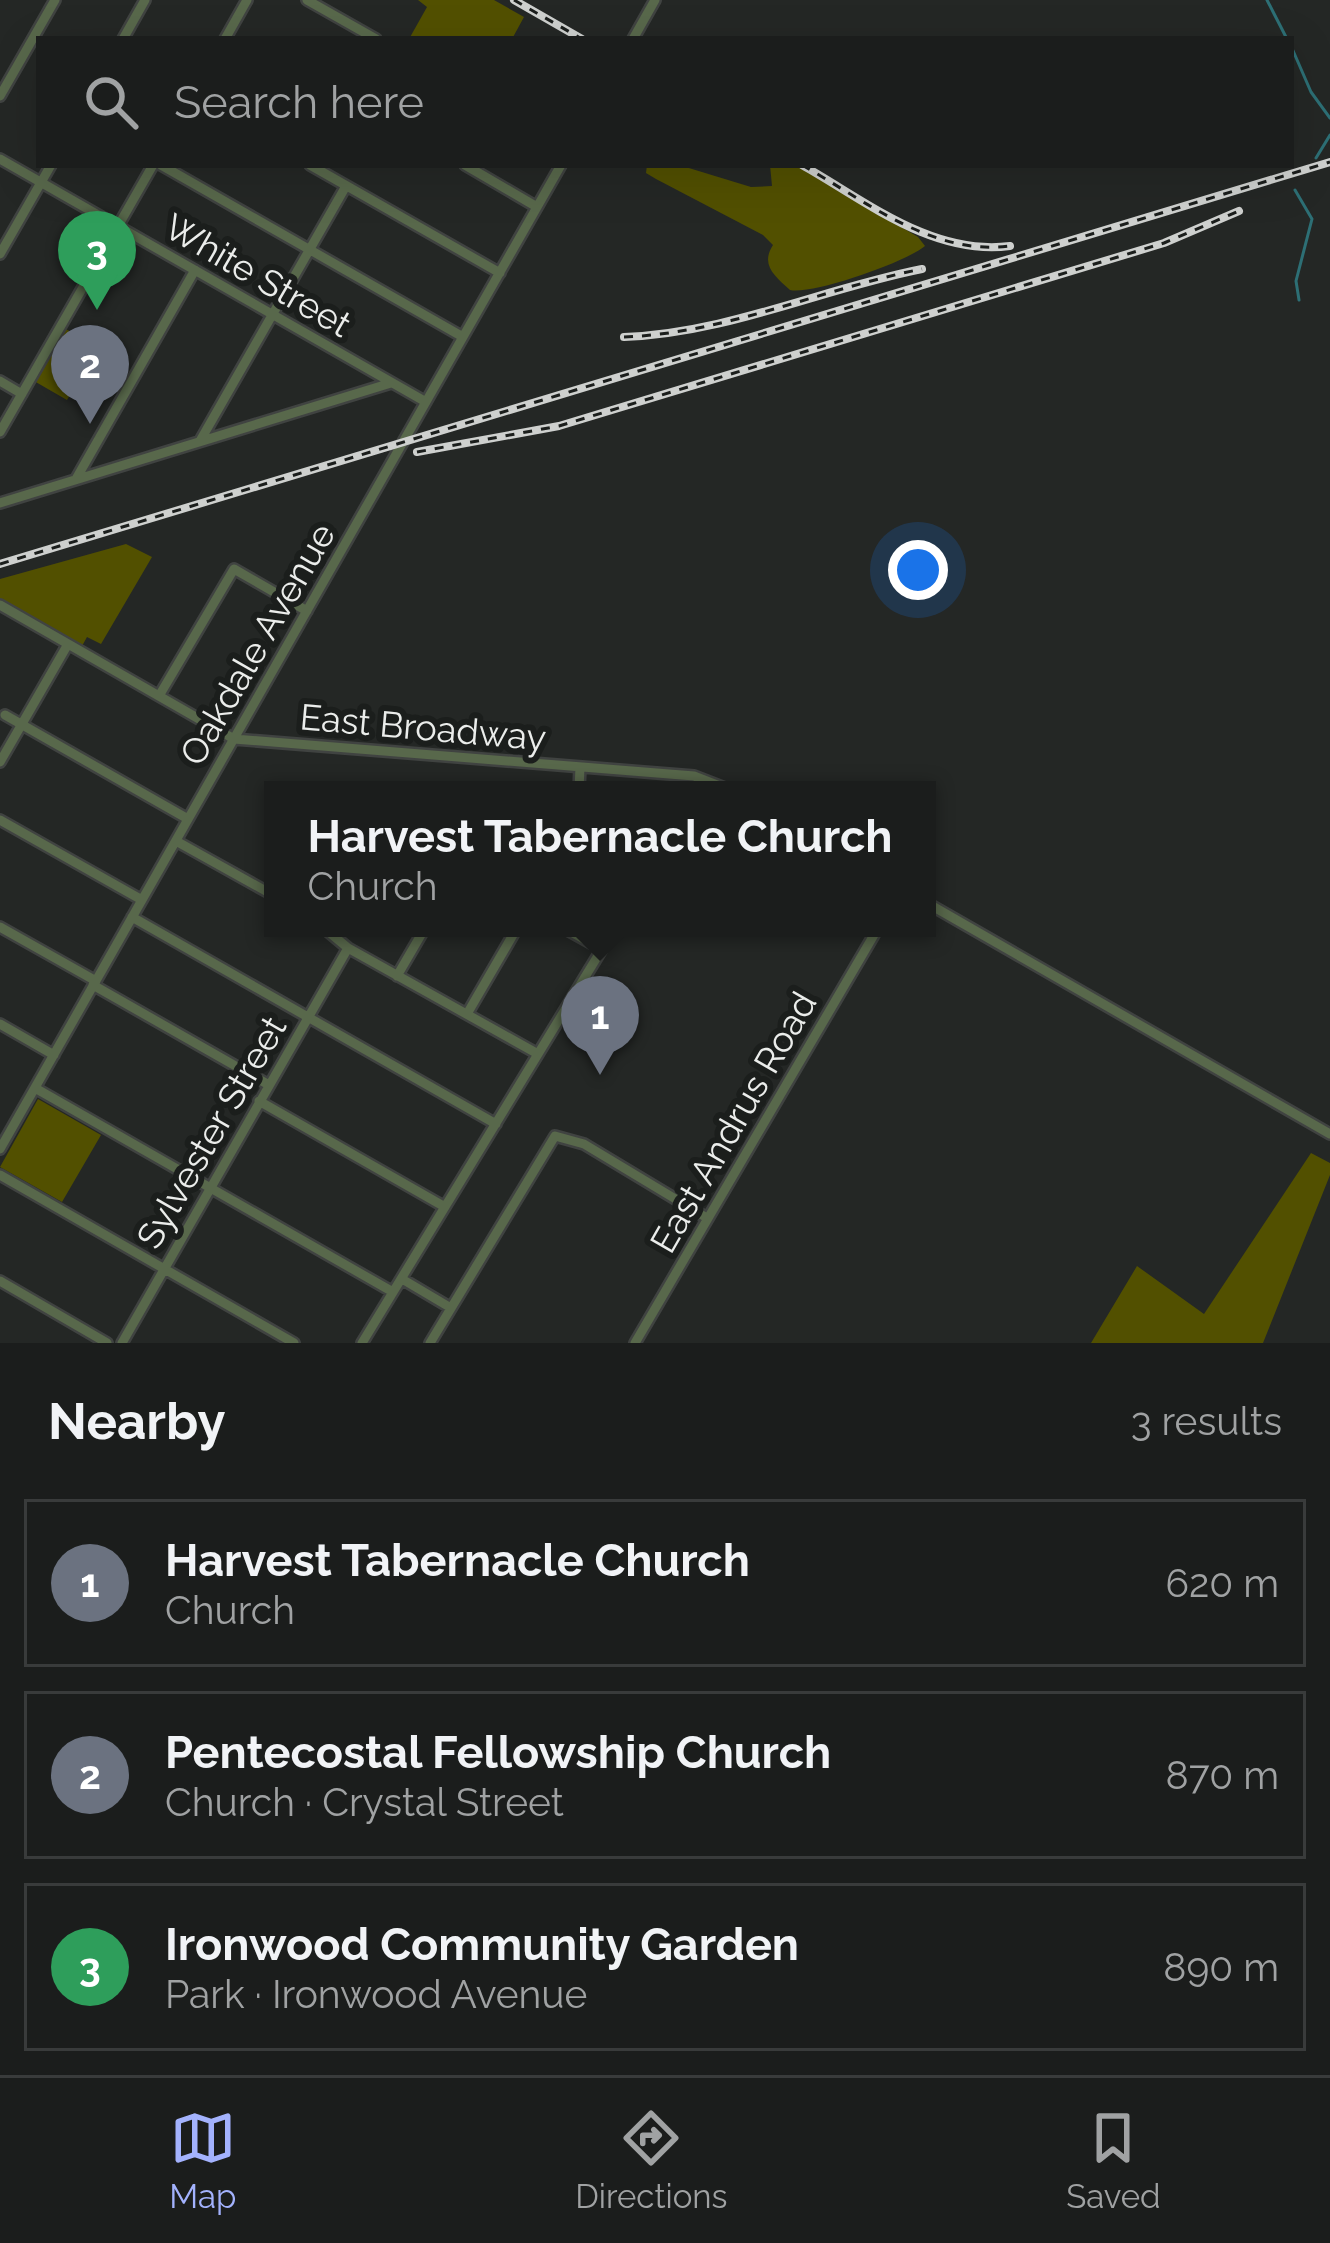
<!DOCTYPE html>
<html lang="en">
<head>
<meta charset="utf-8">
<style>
	body { margin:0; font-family:Raleway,sans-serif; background:#242625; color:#f1f3f6 }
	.you { position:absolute; left:918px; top:570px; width:42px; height:42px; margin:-30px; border:9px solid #fff; border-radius:50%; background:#1a73e8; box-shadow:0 0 0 18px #1a73e833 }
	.badge { display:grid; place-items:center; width:78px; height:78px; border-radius:50%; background:#a3b2fd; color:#fff; font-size:39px; font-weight:700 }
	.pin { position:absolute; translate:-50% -99px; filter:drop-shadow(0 3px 6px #0008) }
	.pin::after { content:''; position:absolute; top:63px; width:42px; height:36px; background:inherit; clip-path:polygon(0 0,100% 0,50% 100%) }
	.popup { position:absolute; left:264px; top:781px; width:672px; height:156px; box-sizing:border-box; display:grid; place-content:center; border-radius:0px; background:#1b1d1c; filter:drop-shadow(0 3px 9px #0005); font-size:39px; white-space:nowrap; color:#a0a2a3 }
	.popup b { font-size:45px; color:#f1f3f6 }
	.popup::after { content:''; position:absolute; left:50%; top:100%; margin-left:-24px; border:24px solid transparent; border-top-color:#1b1d1c }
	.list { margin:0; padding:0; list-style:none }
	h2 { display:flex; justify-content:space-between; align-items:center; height:156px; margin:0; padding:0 48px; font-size:51px }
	h2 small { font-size:39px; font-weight:400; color:#a0a2a3 }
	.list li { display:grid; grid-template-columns:78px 1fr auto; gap:36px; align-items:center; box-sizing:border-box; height:168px; margin:0 24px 24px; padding:0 24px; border:3px solid #393b3b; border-radius:0px }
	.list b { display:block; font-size:45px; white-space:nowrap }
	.list p { margin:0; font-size:39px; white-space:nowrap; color:#a0a2a3 }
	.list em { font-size:39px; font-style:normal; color:#a0a2a3 }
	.icon { flex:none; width:66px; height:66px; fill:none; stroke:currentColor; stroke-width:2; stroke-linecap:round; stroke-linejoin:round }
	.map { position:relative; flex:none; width:1330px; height:1343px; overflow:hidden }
	.search { position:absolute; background:#1b1d1c; box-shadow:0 12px 48px #0002; left:36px; right:36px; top:36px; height:132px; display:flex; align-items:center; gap:30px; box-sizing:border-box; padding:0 42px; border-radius:0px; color:#a0a2a3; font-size:45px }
	.sheet { height:732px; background:#1b1d1c }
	nav { display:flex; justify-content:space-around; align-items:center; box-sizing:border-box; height:168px; border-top:3px solid #393b3b; background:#1b1d1c; font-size:33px; color:#a0a2a3 }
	nav a { display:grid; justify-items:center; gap:6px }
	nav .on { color:#a3b2fd }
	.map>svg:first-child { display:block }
	.green { fill:#525000 }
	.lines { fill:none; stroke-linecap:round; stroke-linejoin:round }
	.stream { stroke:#2d6f75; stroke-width:3 }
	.minor-casing { stroke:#404341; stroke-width:14 }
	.minor { stroke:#58684b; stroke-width:9 }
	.rail-casing { stroke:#ced0ce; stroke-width:8 }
	.rail { stroke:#1b1e1c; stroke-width:3; stroke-dasharray:9; stroke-linecap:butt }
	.labels { text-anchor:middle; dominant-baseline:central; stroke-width:12; stroke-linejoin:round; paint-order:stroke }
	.street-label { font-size:36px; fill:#ebedeb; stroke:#1b1e1c }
</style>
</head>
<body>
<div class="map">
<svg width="1330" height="1343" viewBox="0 0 1330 1343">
	<rect width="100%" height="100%" fill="#242725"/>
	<path class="green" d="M418 0H494L524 17 512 39H409L427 7Z
		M647 165H679L751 187 772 186 770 165H797L918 237 925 246C906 262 813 295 790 290 775 276 760 265 773 245L763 235 656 179 646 173Z
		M64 328 98 347 67 400 34 381Z
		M126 544 152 557 101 644 87 637 82 646 0 600V579Z
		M38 1099 101 1135 62 1202 0 1167Z
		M1311 1153 1330 1163V1175L1263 1343H1091L1137 1266 1204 1314Z"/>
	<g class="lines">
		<path class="stream" d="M1267 0 1287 39
			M1291 46 1311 92 1330 118
			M1316 158 1330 135
			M1295 190 1312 219 1296 281 1299 300"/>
		<g class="minor-casing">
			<path id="minor" d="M307 0 376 39
				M123 39 145 0
				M225 39 247 0
				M633 39 655 0
				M0 96 55 0
				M0 159 426 402
				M161 165 463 337
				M310 165 500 273
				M465 165 537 207
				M0 254 51 165
				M0 381 22 394
				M0 432 153 165
				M200 441 346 186
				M76 479 195 270
				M0 503 391 383
				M0 605 234 739 694 776 730 790
				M159 696 234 569 307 611
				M5 715 188 819
				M0 762 68 644
				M579 790 580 767
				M0 820 142 900
				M176 841 273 895
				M927 903 1330 1134
				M132 917 496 1124
				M0 927 96 981
				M324 928 348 948 538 1054
				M397 976 425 928
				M93 985 269 1085
				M467 1014 517 928
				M0 1024 54 1055
				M35 1088 393 1292
				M259 1101 445 1207
				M0 1149 561 165
				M0 1175 294 1343
				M402 1279 451 1308
				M0 1281 107 1343
				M122 1343 348 948
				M362 1343 602 949 564 928
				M430 1343 555 1136 584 1144 707 1218
				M635 1343 878 928"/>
		</g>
		<use href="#minor" class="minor"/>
		<g class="rail-casing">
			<path id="rail" d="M514 0 582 39
				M802 165C866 201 932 256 1010 246
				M624 337C728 333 821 289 922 269
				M417 452 559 426 1164 243 1239 211
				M0 564 1330 162"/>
		</g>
		<use href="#rail" class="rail"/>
	</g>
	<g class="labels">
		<g class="street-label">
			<text transform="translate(258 275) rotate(30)">White Street</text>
			<text transform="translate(257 644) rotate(-60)">Oakdale Avenue</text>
			<text transform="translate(423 727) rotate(5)">East Broadway</text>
			<text transform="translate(733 1122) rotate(-60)">East Andrus Road</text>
			<text transform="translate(211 1132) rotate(-60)">Sylvester Street</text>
		</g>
	</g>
</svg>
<div class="you"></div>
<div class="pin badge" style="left:600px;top:1075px;background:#6b7280">1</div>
<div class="popup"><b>Harvest Tabernacle Church</b>Church</div>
<div class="pin badge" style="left:90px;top:424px;background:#6b7280">2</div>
<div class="pin badge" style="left:97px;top:310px;background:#2e9e5b">3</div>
<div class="search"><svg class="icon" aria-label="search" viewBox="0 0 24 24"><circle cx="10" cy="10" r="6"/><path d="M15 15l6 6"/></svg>Search here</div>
</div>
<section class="sheet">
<h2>Nearby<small>3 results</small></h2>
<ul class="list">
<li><span class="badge" style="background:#6b7280">1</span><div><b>Harvest Tabernacle Church</b><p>Church</p></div><em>620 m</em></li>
<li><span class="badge" style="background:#6b7280">2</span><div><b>Pentecostal Fellowship Church</b><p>Church · Crystal Street</p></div><em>870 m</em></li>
<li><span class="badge" style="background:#2e9e5b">3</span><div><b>Ironwood Community Garden</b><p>Park · Ironwood Avenue</p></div><em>890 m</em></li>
</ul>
</section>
<nav>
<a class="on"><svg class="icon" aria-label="map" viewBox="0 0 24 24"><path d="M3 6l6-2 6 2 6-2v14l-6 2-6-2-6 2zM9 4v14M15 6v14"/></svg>Map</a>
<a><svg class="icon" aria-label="directions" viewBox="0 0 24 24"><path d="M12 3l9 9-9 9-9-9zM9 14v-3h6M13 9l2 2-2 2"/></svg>Directions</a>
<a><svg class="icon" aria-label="saved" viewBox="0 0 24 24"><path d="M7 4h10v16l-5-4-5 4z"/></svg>Saved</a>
</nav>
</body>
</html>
